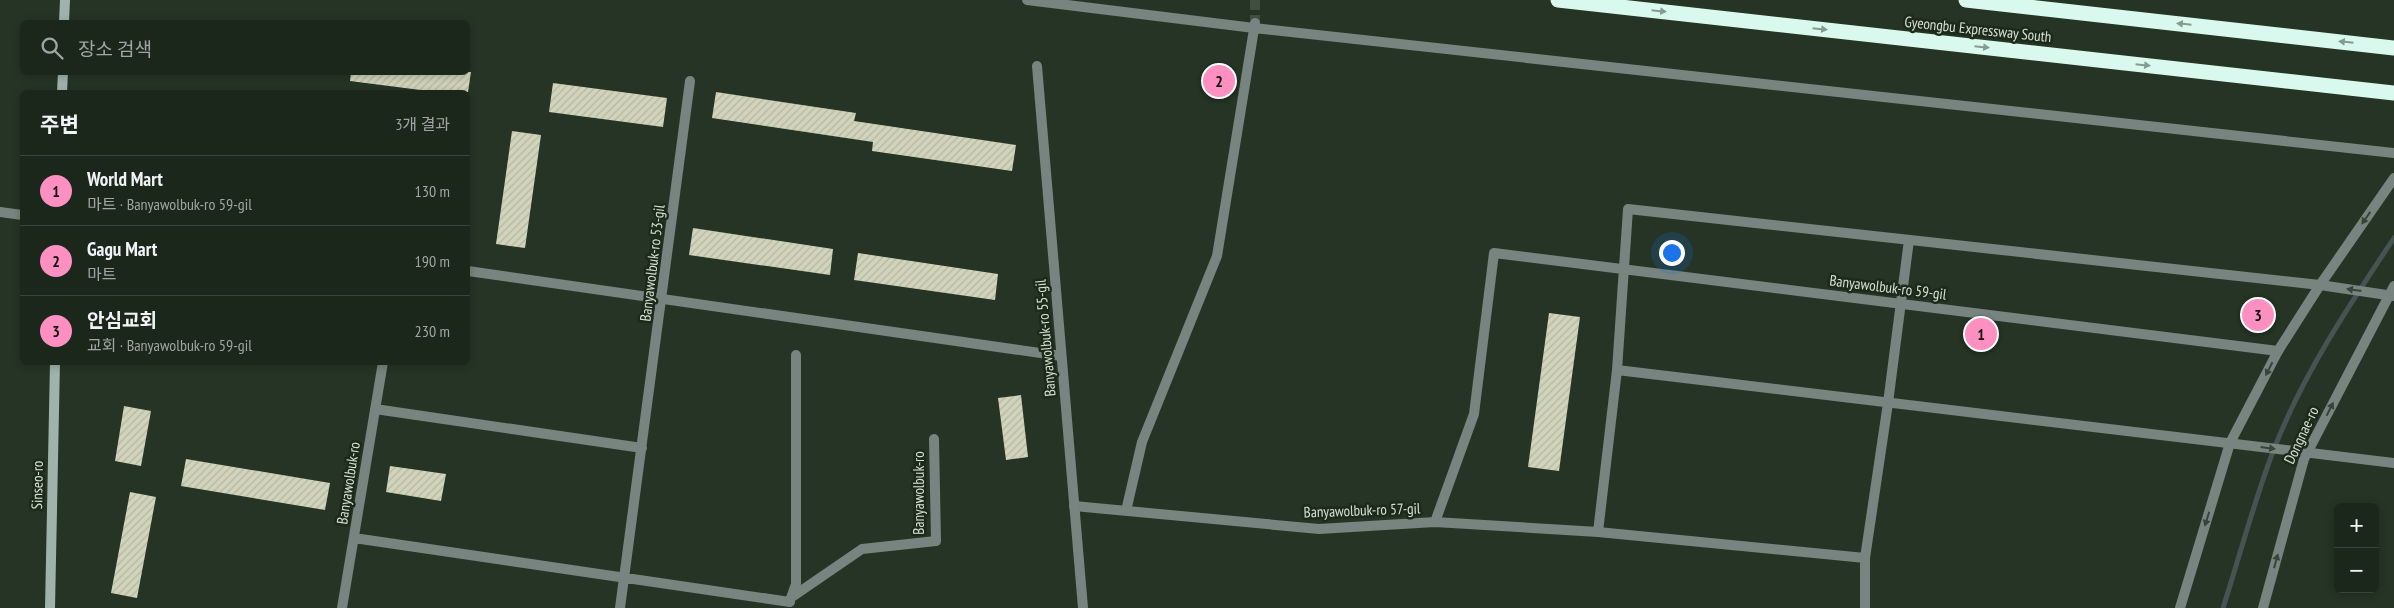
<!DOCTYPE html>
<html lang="ko">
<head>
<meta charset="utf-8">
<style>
	body { margin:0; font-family:"PT Sans Narrow","Noto Sans KR",sans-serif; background:#252f24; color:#f1f3f6 }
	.controls { position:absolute; right:15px; bottom:15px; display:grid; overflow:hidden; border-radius:8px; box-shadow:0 2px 8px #0003 }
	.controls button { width:45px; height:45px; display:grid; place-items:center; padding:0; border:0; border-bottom:1px solid #3a443a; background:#1c271b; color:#f1f3f6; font:25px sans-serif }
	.you { position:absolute; left:1671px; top:252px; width:18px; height:18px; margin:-12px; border:4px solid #fff; border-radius:50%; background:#1a73e8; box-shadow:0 0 0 8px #1a73e833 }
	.badge { display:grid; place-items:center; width:32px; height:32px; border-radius:50%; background:#fd8fc1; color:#111; font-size:16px; font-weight:700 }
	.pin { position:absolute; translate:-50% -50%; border:2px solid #fff; box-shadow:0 1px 5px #0006 }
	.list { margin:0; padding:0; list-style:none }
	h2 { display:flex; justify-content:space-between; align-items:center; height:65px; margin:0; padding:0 20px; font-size:21px }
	h2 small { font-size:16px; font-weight:400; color:#a0a5a3 }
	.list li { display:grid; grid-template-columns:32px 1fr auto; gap:15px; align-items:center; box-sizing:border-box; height:70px; padding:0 20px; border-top:1px solid #3a443a }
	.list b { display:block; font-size:19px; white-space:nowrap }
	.list p { margin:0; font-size:16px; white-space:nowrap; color:#a0a5a3 }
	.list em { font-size:16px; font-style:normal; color:#a0a5a3 }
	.icon { flex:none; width:28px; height:28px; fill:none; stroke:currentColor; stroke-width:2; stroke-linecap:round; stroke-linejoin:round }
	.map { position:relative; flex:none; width:2394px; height:608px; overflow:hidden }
	.search { position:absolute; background:#1c271b; box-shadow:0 2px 8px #0003; left:20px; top:20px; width:450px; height:55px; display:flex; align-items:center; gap:12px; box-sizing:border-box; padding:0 18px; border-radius:8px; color:#a0a5a3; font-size:19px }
	.panel { position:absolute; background:#1c271b; box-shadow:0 2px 8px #0003; left:20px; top:90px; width:450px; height:275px; border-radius:8px }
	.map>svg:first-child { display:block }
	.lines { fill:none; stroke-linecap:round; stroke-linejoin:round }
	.stream { stroke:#455452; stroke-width:5 }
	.building { fill:url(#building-hatch) }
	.minor-tunnel { stroke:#404e3f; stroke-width:10; stroke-dasharray:10 5; stroke-linecap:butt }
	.minor { stroke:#77847f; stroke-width:10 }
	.tertiary { stroke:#77847f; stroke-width:10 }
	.secondary { stroke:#9fb3ac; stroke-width:10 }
	.motorway { stroke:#daf9ee; stroke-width:15 }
	.oneway { fill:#849c8f }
	.oneway2 { fill:#374538 }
	.labels { text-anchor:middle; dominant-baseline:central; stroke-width:5; stroke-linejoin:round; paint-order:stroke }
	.street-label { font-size:15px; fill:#d6e0d5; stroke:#1c2a1a }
</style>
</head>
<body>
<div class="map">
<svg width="2394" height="608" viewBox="0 0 2394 608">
	<defs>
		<pattern id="building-hatch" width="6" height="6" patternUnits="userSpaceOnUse" patternTransform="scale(1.25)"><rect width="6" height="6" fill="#d1d4ba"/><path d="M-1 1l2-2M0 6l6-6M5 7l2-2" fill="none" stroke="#b4b7a2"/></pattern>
	</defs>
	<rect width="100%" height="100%" fill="#253424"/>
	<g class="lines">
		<path class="stream" d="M2223 608C2240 555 2254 501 2274 449 2303 374 2350 304 2394 238"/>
	</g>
	<path class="building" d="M351 72H471L468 92H436L350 81Z
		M553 83 667 98 663 127 549 112Z
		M716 92 856 113 854 121 1016 145 1012 171 872 151 873 142 712 118Z
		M512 131 541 135 525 248 496 244Z
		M693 228 833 249 830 275 689 255Z
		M858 253 998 274 995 300 854 280Z
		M1549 313 1580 317 1559 471 1528 467Z
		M1021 395 1028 457 1006 460 998 398Z
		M124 406 151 411 141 466 115 461Z
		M186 459 330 483 325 510 181 486Z
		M390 466 446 474 441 501 386 492Z
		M130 492 156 497 137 598 111 593Z"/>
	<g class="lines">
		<path class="minor-tunnel" d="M1255 0V22"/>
		<path class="minor" d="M1027 0 1254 28 2394 153
			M0 212 22 215
			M468 271 1061 356
			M1617 370 1628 209 2320 285 2394 296
			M375 409 642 448
			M1074 506 1319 529 1435 522 1474 414 1494 253 2278 351
			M1126 511 1142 442 1217 256 1255 23
			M1435 522 1598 532 1865 558V608
			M1598 532 1617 370 2394 463
			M354 538 790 602
			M1865 558 1888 403 1909 240
			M792 597 862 549 936 541 934 439
			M791 598 796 584V355
			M342 608 383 362
			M620 608 690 81"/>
		<path class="tertiary" d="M1037 66 1083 608
			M2180 608 2230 443 2278 351 2320 285 2394 178
			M2263 608 2304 459 2394 286"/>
		<path class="secondary" d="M64 22 65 0
			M62 92 63 72
			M50 608 55 362"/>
		<path class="motorway" d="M1558 0 2394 93
			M1966 0 2394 48"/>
	</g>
	<defs><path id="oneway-solid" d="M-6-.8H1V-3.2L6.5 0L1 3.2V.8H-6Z" transform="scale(1.25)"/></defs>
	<g class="oneway">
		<use href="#oneway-solid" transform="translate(1659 11) rotate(6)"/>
		<use href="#oneway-solid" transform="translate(2184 24) rotate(-174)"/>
		<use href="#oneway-solid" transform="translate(1820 29) rotate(6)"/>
		<use href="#oneway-solid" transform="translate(2346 42) rotate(-174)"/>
		<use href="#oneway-solid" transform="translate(1982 47) rotate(6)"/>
		<use href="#oneway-solid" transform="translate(2143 65) rotate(6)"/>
	</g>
	<g class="oneway2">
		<use href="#oneway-solid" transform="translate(2366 218) rotate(125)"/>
		<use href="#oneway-solid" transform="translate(2354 290) rotate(-172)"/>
		<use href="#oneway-solid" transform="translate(2269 369) rotate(117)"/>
		<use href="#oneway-solid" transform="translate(2330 409) rotate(-63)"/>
		<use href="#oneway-solid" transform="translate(2268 448) rotate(7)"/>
		<use href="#oneway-solid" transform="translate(2207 519) rotate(107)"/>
		<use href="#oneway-solid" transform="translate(2276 561) rotate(-75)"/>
	</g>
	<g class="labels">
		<g class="street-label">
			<text transform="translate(1978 29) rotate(6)">Gyeongbu Expressway South</text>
			<text transform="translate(652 263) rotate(-83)">Banyawolbuk-ro 53-gil</text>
			<text transform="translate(1888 287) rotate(7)">Banyawolbuk-ro 59-gil</text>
			<text transform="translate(1045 338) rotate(-95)">Banyawolbuk-ro 55-gil</text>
			<text transform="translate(2301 435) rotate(-65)">Dongnae-ro</text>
			<text transform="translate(348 483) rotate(-81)">Banyawolbuk-ro</text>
			<text transform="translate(37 485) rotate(-89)">Sinseo-ro</text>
			<text transform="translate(918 493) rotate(-90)">Banyawolbuk-ro</text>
			<text transform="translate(1362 510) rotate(-2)">Banyawolbuk-ro 57-gil</text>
		</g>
	</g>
</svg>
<div class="controls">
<button>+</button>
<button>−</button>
</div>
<div class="you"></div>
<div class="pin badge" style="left:1981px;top:334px">1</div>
<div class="pin badge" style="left:1219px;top:81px">2</div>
<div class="pin badge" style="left:2258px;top:315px">3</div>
<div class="search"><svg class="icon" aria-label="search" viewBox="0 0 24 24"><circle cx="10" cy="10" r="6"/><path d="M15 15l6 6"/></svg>장소 검색</div>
<section class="panel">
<h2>주변<small>3개 결과</small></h2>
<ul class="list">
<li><span class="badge">1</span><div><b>World Mart</b><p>마트 · Banyawolbuk-ro 59-gil</p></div><em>130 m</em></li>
<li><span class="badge">2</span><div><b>Gagu Mart</b><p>마트</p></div><em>190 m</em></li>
<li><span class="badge">3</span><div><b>안심교회</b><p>교회 · Banyawolbuk-ro 59-gil</p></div><em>230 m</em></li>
</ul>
</section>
</div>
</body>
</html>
